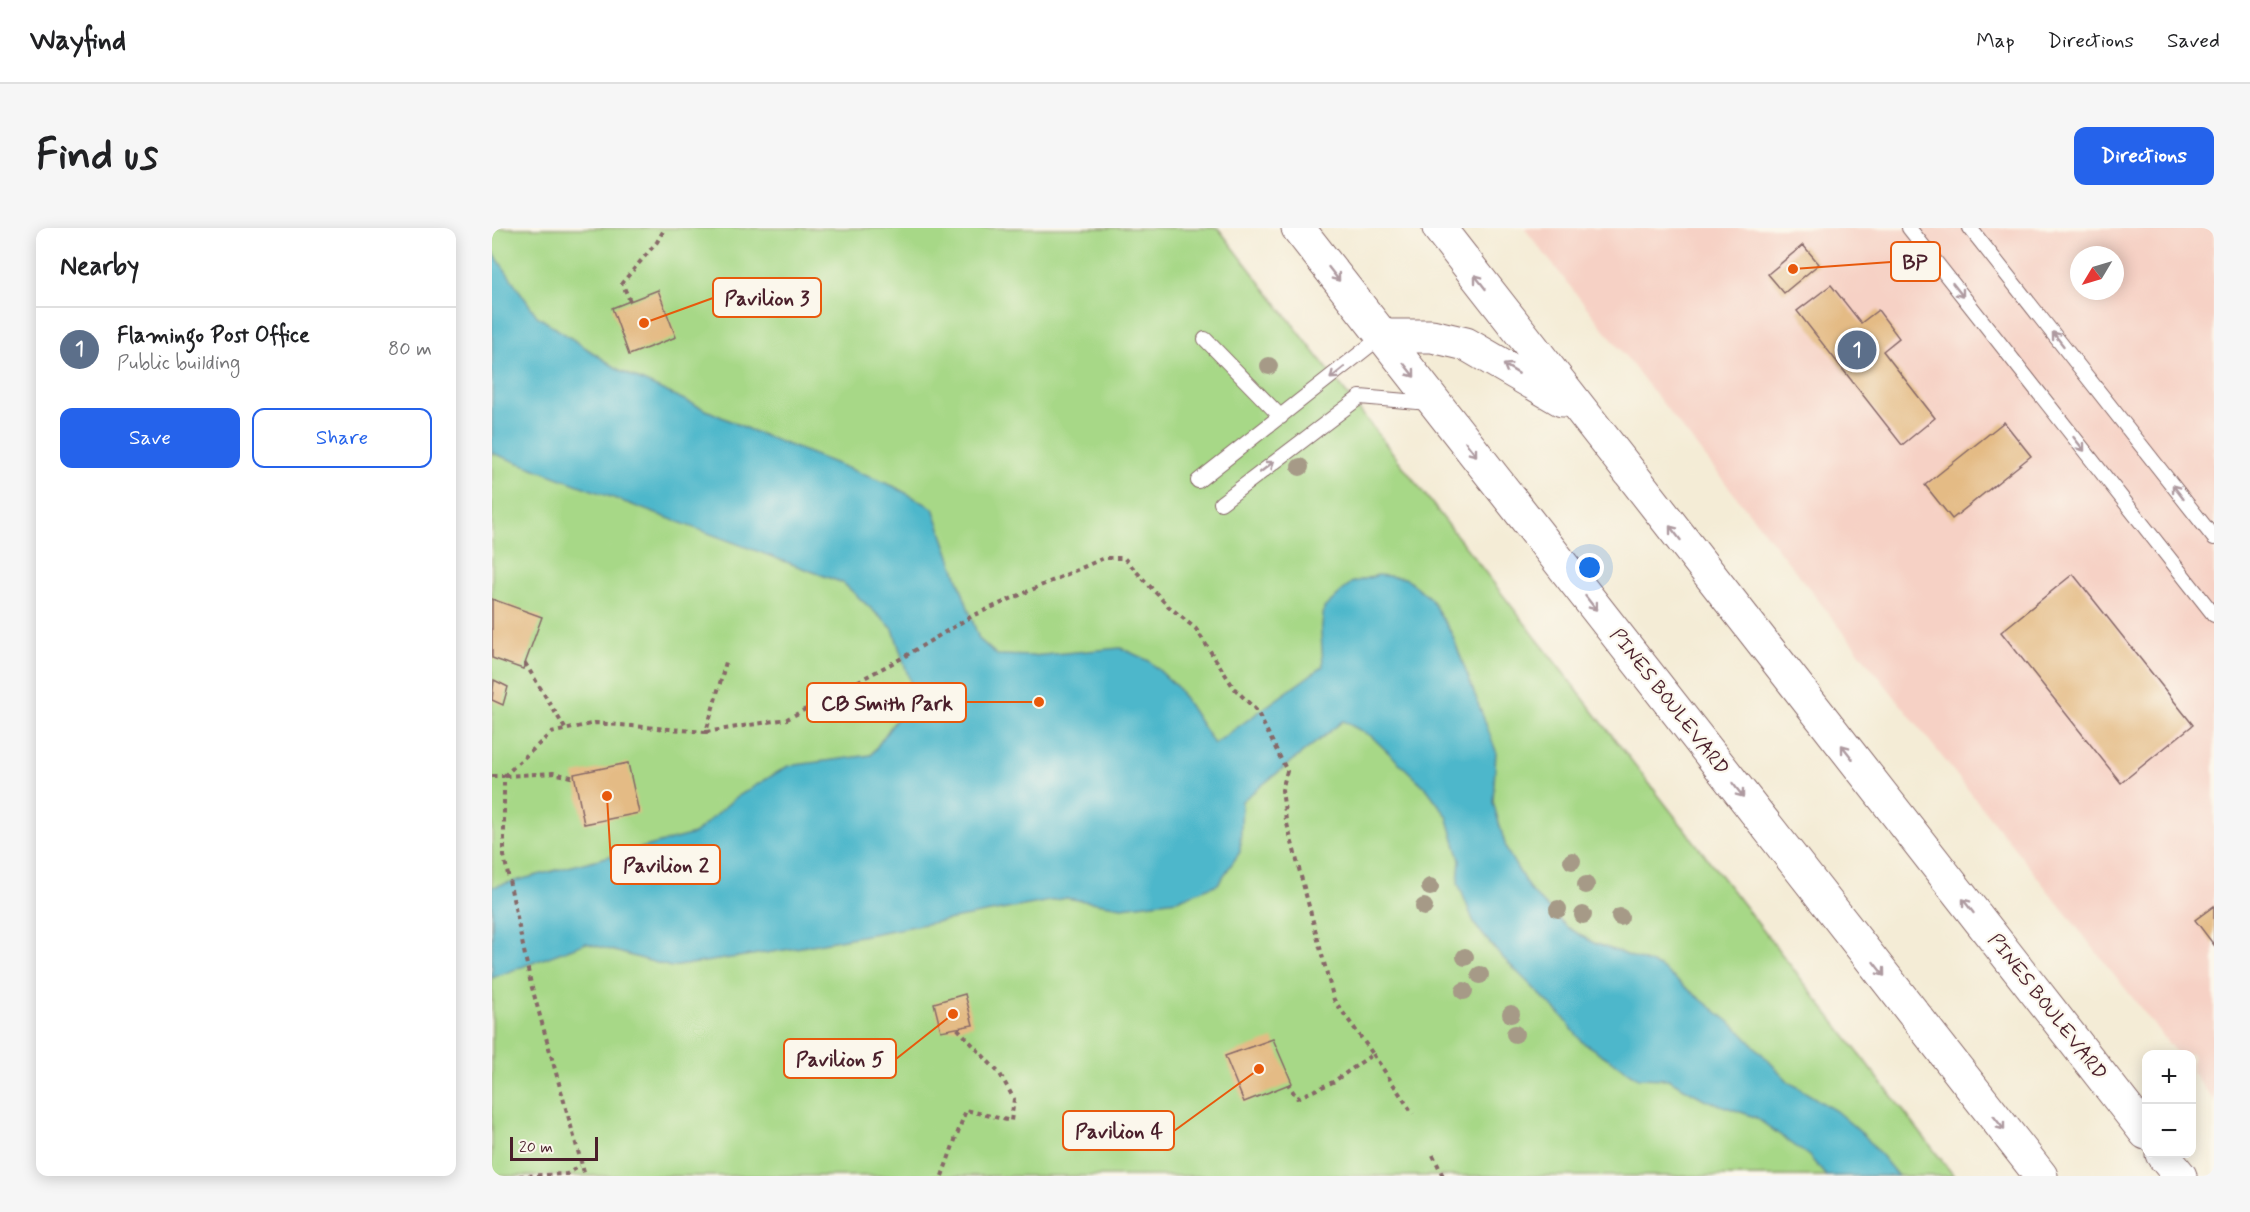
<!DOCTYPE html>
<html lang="en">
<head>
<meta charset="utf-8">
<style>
	body { margin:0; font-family:Mynerve,sans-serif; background:#f6f6f6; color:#202124 }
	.controls { position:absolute; right:18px; bottom:18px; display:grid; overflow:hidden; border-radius:12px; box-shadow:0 3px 15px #0003 }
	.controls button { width:54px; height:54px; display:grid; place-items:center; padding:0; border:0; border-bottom:2px solid #e0e0e0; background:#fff; color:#202124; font:30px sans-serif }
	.compass { position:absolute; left:1578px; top:18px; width:54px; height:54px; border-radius:50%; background:#fff; box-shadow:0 3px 15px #0003; rotate:232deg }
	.scale { position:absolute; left:18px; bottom:15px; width:88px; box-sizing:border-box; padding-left:6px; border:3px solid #4a1f2b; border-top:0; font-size:16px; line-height:21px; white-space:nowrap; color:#4a1f2b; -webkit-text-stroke:4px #fbf7ec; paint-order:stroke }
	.you { position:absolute; left:1098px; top:340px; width:21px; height:21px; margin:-15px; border:4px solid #fff; border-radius:50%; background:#1a73e8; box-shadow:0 0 0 9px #1a73e833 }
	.badge { display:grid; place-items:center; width:39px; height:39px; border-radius:50%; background:#2563eb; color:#fff; font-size:20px; font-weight:700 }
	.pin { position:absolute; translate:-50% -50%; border:3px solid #fff; box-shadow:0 2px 6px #0006 }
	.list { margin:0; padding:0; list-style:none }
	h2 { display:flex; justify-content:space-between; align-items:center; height:78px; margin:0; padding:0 24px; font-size:26px }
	h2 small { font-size:20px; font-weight:400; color:#757577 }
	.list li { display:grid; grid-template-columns:39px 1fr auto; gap:18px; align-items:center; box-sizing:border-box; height:84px; padding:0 24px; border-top:2px solid #e0e0e0 }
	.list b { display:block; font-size:22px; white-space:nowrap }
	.list p { margin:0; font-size:20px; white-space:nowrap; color:#757577 }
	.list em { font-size:20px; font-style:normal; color:#757577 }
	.actions { display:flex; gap:12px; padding:18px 24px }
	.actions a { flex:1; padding:14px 0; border:2px solid #2563eb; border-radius:12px; text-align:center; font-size:21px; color:#2563eb }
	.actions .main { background:#2563eb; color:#fff }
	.map { position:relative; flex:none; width:1722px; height:948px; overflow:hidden; border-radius:12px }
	header { display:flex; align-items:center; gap:36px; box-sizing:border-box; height:84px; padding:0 30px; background:#fff; border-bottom:2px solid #e0e0e0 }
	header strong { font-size:28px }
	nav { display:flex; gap:33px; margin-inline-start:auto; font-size:21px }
	.intro { display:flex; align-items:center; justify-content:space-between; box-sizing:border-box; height:144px; padding:0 36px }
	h1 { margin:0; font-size:42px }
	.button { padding:15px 27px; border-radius:12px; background:#2563eb; color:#fff; font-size:21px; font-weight:700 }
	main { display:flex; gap:36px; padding:0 36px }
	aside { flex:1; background:#fff; border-radius:12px; box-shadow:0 3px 15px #0003 }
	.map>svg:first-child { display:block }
	.built { fill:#f6d1c5; fill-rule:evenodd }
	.green { fill:#a7d887; stroke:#787c59; stroke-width:1.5 }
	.water { fill:#4eb7cb; stroke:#4c6b7b; stroke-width:1.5 }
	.building { fill:#e4bb85 }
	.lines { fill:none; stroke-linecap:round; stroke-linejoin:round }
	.lane-casing { stroke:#866767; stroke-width:16 }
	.highway-casing { stroke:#866767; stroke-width:35 }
	.path { stroke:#866767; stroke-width:4; stroke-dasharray:4.5 4.5; stroke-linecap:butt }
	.lane { stroke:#fff; stroke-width:14 }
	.highway { stroke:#fff; stroke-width:33 }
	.tree { fill:#a69a87 }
	.oneway { stroke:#ae9aa0 }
	.labels { text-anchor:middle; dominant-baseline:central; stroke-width:4.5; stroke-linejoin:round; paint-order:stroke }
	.street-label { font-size:20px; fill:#4a1f2b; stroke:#fbf7ec }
	.leader { fill:none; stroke:#e8590c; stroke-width:2 }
	.callout-dot { fill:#e8590c; stroke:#fbf7ec; stroke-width:2 }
	.callout { fill:#fbf7ec; stroke:#e8590c; stroke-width:2 }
	.callout-label { font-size:21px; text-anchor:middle; font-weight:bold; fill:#4a1f2b }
</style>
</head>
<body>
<header>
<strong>Wayfind</strong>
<nav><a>Map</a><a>Directions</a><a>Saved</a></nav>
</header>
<div class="intro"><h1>Find us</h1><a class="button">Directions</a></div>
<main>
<aside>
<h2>Nearby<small></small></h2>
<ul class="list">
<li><span class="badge" style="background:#5c6f8a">1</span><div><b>Flamingo Post Office</b><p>Public building</p></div><em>80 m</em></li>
</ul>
<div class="actions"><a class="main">Save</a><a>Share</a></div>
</aside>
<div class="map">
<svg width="1722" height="948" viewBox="0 0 1722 948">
	<rect width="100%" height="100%" fill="#fbf7ec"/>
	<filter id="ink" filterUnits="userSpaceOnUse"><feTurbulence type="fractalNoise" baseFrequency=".0167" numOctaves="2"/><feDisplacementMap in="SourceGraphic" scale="12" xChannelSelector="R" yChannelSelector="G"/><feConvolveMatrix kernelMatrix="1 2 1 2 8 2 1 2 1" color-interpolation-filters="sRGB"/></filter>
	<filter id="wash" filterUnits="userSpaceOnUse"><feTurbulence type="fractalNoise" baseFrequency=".008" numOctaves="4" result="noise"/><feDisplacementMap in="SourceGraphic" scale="24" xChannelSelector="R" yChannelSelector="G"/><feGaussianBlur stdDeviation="1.35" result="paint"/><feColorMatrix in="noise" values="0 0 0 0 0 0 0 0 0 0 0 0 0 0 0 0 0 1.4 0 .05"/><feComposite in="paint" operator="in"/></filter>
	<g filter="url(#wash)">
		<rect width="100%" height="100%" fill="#f4ecd6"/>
		<path class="built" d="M1032 0H1722V873L1700 844V826H1685ZM1587 27H1623V63H1587Z"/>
		<path class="green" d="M0 0H726L1462 948H0Z"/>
		<path class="water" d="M0 23 45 88 129 143 258 202 401 258 441 280 487 411 505 427 540 428 629 420 657 433 685 459 722 516 831 438 829 405 832 380 859 355 886 347 913 350 938 370 960 406 1004 523 1001 574 1015 623 1038 662 1075 699 1102 715 1168 739 1245 800 1297 854 1344 883 1373 908 1406 948H1334L1317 928 1263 889 1214 872 1176 851 1146 850 1090 814 1071 789 1006 725 983 697 966 655 968 632 955 588 935 561 879 508 851 493 750 573 748 624 726 656 685 672 630 679 574 670 293 722 179 739 94 715 0 750V659L202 606 243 570 296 538 379 527 422 466 401 401 351 355 0 225Z"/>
		<g id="blocks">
			<path class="building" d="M1311 17 1327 36 1292 65 1276 46Z
				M1339 57 1369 95 1386 82 1407 110 1391 123 1443 190 1410 217 1305 83Z
				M166 62 184 109 137 127 120 80Z
				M1512 194 1539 228 1460 291 1433 257Z
				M1581 346 1701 497 1629 555 1509 404Z
				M0 371 50 389 31 441 0 430Z
				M2 452 16 459 11 477 0 472Z
				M136 535 147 585 92 596 82 546Z
				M1722 678V717L1703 692Z
				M473 766 481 797 449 803 442 775Z
				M781 811 800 855 752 874 733 828Z"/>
		</g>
	</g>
	<g filter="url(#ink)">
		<use href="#blocks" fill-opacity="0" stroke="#866767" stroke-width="1.5"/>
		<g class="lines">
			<g class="lane-casing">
				<path id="lane" d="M1417 0 1722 387
					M1478 0 1722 310
					M713 111 789 189
					M706 253 890 108
					M729 275 868 169 937 175"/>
			</g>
			<g class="highway-casing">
				<path id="highway" d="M806 0 1549 948
					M947 0 1654 905
					M890 108H940L974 116 1070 172
					M1670 926 1688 948"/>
			</g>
			<path class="path" d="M138 73 130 55 165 14 173 0
				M33 435 74 502
				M214 504 295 491 408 431 480 388 612 330H632L675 377 704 401 742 460 765 483 795 543 790 562 794 592 842 772 881 826 841 854 805 870 796 856
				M0 548H12V628L39 756 93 948
				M12 548 59 505 103 495 214 504 234 434
				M13 548 61 545 83 550
				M881 826 921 886
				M941 927 951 948
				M27 948 75 946 88 938
				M450 948 474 882 519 893 522 871 508 846 465 800"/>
			<use href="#lane" class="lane"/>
			<use href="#highway" class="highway"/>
		</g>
		<g class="tree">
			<circle cx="777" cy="138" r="9"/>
			<circle cx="808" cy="239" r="9"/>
			<circle cx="1080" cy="633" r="9"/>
			<circle cx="1094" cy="657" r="9"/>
			<circle cx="938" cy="659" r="9"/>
			<circle cx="932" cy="679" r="9"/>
			<circle cx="1066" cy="681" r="9"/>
			<circle cx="1091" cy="687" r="9"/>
			<circle cx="1128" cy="689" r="9"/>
			<circle cx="973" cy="729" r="9"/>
			<circle cx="988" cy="747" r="9"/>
			<circle cx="972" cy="763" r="9"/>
			<circle cx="1019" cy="786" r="9"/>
			<circle cx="1023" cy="806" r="9"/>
		</g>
		<defs><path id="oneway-shaft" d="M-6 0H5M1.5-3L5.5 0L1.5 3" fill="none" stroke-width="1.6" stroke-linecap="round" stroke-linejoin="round" transform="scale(1.5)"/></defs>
		<g class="oneway">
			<use href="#oneway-shaft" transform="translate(842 46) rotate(52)"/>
			<use href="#oneway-shaft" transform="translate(988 54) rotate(-128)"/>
			<use href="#oneway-shaft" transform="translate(1466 62) rotate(52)"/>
			<use href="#oneway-shaft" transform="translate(1566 111) rotate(-128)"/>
			<use href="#oneway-shaft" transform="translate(1019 141) rotate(-149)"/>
			<use href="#oneway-shaft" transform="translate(917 142) rotate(52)"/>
			<use href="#oneway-shaft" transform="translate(845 145) rotate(141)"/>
			<use href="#oneway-shaft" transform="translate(1587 216) rotate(52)"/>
			<use href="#oneway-shaft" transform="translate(979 221) rotate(52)"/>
			<use href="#oneway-shaft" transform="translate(775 239) rotate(-38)"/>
			<use href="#oneway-shaft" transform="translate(1686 264) rotate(-128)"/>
			<use href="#oneway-shaft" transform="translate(1183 305) rotate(-128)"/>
			<use href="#oneway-shaft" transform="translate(1099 375) rotate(52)"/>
			<use href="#oneway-shaft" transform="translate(1355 524) rotate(-128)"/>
			<use href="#oneway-shaft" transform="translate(1246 562) rotate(52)"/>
			<use href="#oneway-shaft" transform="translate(1476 678) rotate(-128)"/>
			<use href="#oneway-shaft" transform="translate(1387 741) rotate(52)"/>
			<use href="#oneway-shaft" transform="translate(1507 895) rotate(52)"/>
		</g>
	</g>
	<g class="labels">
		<g class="street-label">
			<text transform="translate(1177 474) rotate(52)">PINES BOULEVARD</text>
			<text transform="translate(1555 779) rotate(52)">PINES BOULEVARD</text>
		</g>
	</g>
	<path class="leader" d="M1301 41L1399 34M152 95L221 70M547 474L474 474M115 568L119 636M461 786L404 831M767 841L682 903"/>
	<g class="callout-dot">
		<circle cx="1301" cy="41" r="6"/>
		<circle cx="152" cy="95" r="6"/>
		<circle cx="547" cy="474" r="6"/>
		<circle cx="115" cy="568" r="6"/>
		<circle cx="461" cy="786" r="6"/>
		<circle cx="767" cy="841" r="6"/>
	</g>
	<g class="callout">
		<rect x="1399" y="14" width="49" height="39" rx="6"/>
		<rect x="221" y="50" width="108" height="39" rx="6"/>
		<rect x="315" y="455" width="159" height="39" rx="6"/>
		<rect x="119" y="617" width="109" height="39" rx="6"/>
		<rect x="292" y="811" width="112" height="39" rx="6"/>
		<rect x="571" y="883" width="111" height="39" rx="6"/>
	</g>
	<g class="callout-label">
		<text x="1423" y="41">BP</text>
		<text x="275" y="77">Pavilion 3</text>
		<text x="395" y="482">CB Smith Park</text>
		<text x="174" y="644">Pavilion 2</text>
		<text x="348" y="838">Pavilion 5</text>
		<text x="627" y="910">Pavilion 4</text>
	</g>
</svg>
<div class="controls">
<button>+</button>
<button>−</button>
</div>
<svg class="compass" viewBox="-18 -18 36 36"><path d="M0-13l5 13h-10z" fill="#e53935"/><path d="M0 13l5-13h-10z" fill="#757577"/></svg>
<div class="scale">20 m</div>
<div class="you"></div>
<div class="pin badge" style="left:1365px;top:122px;background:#5c6f8a">1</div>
</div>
</main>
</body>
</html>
